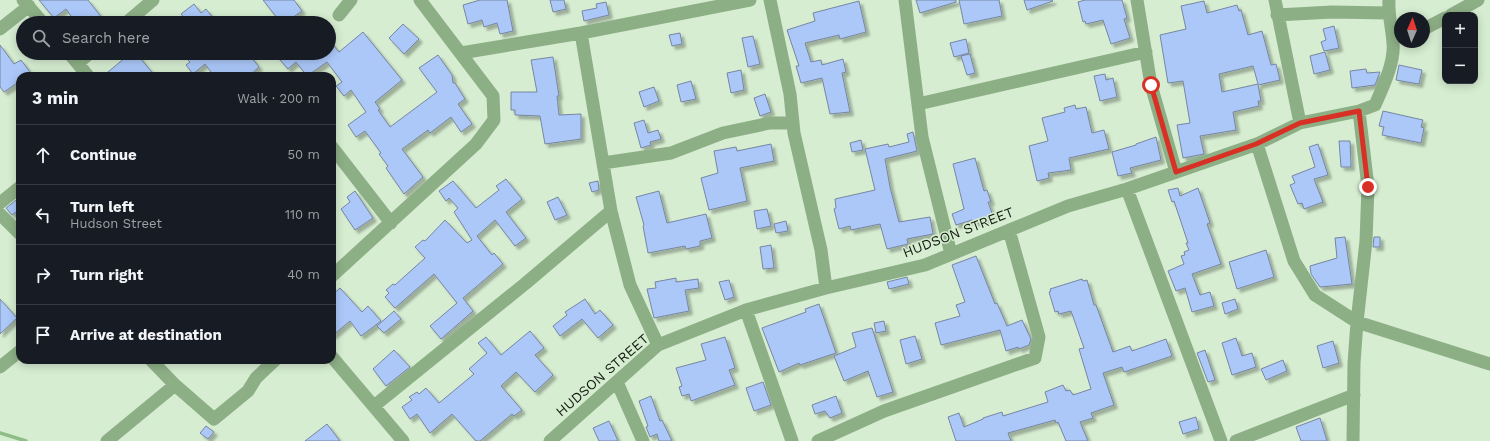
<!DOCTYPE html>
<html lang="en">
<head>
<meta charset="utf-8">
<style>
	body { margin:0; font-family:"Work Sans",sans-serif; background:#242831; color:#f1f3f6 }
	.controls { position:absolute; right:12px; top:12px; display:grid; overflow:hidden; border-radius:8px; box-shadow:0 2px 10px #0003 }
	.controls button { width:36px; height:36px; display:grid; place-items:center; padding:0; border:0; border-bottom:1px solid #363941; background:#171b24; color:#f1f3f6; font:20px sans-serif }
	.compass { position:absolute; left:1394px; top:12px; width:36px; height:36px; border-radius:50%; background:#171b24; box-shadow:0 2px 10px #0003; rotate:3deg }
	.stop { position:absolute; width:12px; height:12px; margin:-9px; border:3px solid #d93025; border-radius:50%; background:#fff }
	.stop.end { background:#d93025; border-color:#fff; box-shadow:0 1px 4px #0008 }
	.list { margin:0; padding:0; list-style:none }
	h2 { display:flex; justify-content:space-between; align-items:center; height:52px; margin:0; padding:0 16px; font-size:17px }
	h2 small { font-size:13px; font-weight:400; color:#9ea1a6 }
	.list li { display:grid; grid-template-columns:26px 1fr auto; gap:12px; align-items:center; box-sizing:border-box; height:60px; padding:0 16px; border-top:1px solid #363941 }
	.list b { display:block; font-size:15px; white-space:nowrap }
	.list p { margin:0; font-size:13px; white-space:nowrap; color:#9ea1a6 }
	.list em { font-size:13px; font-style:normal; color:#9ea1a6 }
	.icon { flex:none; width:22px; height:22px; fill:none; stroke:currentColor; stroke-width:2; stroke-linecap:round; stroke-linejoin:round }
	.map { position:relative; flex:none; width:1490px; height:441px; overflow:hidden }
	.search { position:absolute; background:#171b24; box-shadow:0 2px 10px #0003; left:16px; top:16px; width:320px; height:44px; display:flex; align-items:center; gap:10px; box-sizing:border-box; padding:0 14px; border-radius:22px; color:#9ea1a6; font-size:15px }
	.panel { position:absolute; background:#171b24; box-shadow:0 2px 10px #0003; left:16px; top:72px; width:320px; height:292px; border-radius:12px }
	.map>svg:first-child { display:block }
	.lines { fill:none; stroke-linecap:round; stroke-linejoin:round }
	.stream { stroke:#8ebe85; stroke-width:3.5 }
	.building { fill:#abc8f9; stroke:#7686a1; fill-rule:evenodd; filter:url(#shadow) }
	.minor { stroke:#8daf86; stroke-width:13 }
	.route { stroke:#d93025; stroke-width:5 }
	.labels { text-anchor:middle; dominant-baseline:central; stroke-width:3; stroke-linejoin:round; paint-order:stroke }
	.street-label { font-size:14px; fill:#121b11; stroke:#d6edd1 }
</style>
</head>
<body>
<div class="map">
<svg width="1490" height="441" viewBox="0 0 1490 441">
	<defs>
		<filter id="shadow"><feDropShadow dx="3.5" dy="3.5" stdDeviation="1" flood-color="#0004"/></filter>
	</defs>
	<rect width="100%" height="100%" fill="#d6edd1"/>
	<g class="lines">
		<path class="stream" d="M0 433 26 441"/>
	</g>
	<path class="building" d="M39 0H88L106 23H76L66 9 54 18Z
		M263 0H294L302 11 285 23H281Z
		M480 0H507L513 31 500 34 497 23 484 27 482 20 468 24 463 5Z
		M550 0H564L566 9 553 12Z
		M916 0H956V2L920 13Z
		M959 0H999L1002 16 964 24Z
		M1024 0H1052L1053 1 1027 10Z
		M1085 0H1122L1127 18 1124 19 1130 38 1111 44 1103 20 1086 24 1085 21 1083 22 1078 2Z
		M859 1 866 32 840 39 839 35 805 43 811 62 821 60 822 65 843 59 846 72 842 73 850 112 830 114 822 78 801 83 796 66H799L787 30 815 21 813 13Z
		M1204 1 1207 13 1237 5 1239 11 1241 10 1248 35 1262 31 1271 65 1276 64 1280 80 1258 85 1261 101H1258L1259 106 1233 112 1236 130 1200 136 1204 154 1183 158 1177 125 1190 123 1183 81 1168 83 1160 35 1186 29 1181 6ZM1253 66 1258 84 1222 92 1219 74Z
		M606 2 609 15 584 21 582 11 597 8 596 4Z
		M194 4 201 13 206 9 217 23H188L181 14Z
		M403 24 419 39 404 54 389 38Z
		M1334 26 1339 48 1324 51 1321 42 1326 40 1323 29Z
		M363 32 402 80 375 102 380 109 378 110 390 127 437 92 419 68 438 55 452 75 453 83H455L465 99 458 104 472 124 461 132 451 117 430 133 428 130 402 149 423 177 404 194 386 168 388 166 379 154 381 153 365 131 356 137 348 125 366 112 351 90 344 96 336 86 342 82 327 62 307 76 296 62 288 69 274 53H329V40L339 52Z
		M680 33 682 44 672 46 669 35Z
		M753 36 760 64 748 67 742 38Z
		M966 39 969 53 954 57 950 43Z
		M0 45 14 64 21 60 33 76H20V81L4 92 0 87Z
		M1325 52 1330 70 1314 74 1310 56Z
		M131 53H136L155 76H103Z
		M196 53H248L259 67 249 76H214L205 64 193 74 186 65 190 62 188 60Z
		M970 54 975 73 967 75 961 56Z
		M553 57 559 96H557L559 115 581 114V139L545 144 540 116 515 115V110H511V92H537L531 60Z
		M1399 65 1422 70 1419 84 1396 80Z
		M1366 69 1367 73 1380 72 1375 85 1352 88 1350 71Z
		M741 70 744 90 731 93 727 73Z
		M1105 74 1106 80 1113 78 1117 97 1100 101 1094 76Z
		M691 81 696 99 681 102 677 85Z
		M654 87 659 101 644 107 639 92Z
		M765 94 771 112 760 116 754 98Z
		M1075 105 1076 109 1086 107 1092 133 1104 130 1109 149 1069 158 1071 170 1048 173 1049 178 1037 181 1029 146 1048 141 1042 118 1065 112 1064 108Z
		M1383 111 1423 120 1421 127 1424 128 1421 143 1382 135 1384 127 1379 126Z
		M644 120 648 133 658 130 661 139 650 142 651 145 641 148 634 123Z
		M913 132 917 151 885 159 890 187 899 222 930 217 933 234 907 239 908 244 887 249 880 224 851 230 850 226 839 229 834 209 836 208 835 199 875 190 865 149 888 144 889 147 909 142 907 134Z
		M1156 137 1161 160 1130 168 1132 173 1118 176 1112 152 1136 145V144Z
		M861 140 863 150 852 152 850 143Z
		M1339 141H1350L1351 167H1341Z
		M771 144 774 161 740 168 747 201 709 210 701 178 718 173 714 151 736 147 737 151Z
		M1318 144 1328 175 1314 179 1323 202 1304 209 1302 203 1298 204 1290 185 1295 183 1292 176 1315 167 1309 147Z
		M975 158 984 191 987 190 991 202H988L993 216 973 223 972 220 956 225 952 214 964 209 953 164Z
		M506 179 522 199 506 212 526 238 515 246 495 220 477 236 492 255 494 253 503 264 463 298 473 311 441 339 430 326 457 303 434 274 395 308 385 297 389 293 386 290 393 284 395 285 425 258 415 247 423 240 425 241 445 220 467 243 472 240 454 212 458 208 449 198 446 201 439 191 453 181 476 208 499 190 496 186Z
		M598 181 599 190 592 192 589 183Z
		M1178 188 1180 196 1198 188 1210 223 1207 224 1221 264 1192 274 1200 295 1210 292 1214 306 1192 312 1185 288 1176 291 1168 271 1184 264 1181 256 1185 255 1184 252 1189 250 1186 243H1188L1174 201 1172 202 1168 190Z
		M355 191 373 218 355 230 341 209 350 202 347 197Z
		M659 191 667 223 706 214 712 238 700 241V246L686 249 685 246 648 253 643 226 644 225 636 197Z
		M20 197V209L12 215 6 208Z
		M558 197 567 215 555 220 547 202Z
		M767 209 771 226 757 229 754 211Z
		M786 221 788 231 776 233 774 224Z
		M1345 237 1352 284 1320 287 1311 274 1310 266 1337 258 1335 238Z
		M1374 237H1380V247H1373Z
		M771 245 774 268 763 269 760 247Z
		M1266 250 1274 277 1237 289 1229 262Z
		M976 256 995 304 997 303 1007 326 1022 320 1031 339 1029 345 1019 349 1018 347 1006 351 1000 330 941 345 935 323 960 316 956 305 965 302 952 265Z
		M907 277 909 284 889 289 887 282Z
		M676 278V282L698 279 699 288 685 290 689 311 654 318 647 289 656 288 655 282Z
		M1082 279 1083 281 1087 280 1094 305H1096L1113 352 1130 346 1132 351 1166 339 1172 356 1124 372 1122 367 1103 373 1114 405 1091 413 1093 418 1080 422 1088 441H1066L1058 422 1056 423 1055 420 1008 433 1011 441H956L948 417 959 413 964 427 983 419V418L1002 412 1003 416 1048 402 1045 392 1063 385 1066 391 1070 390 1073 395 1091 389 1079 349 1084 348 1071 311 1059 314 1058 311 1055 312 1049 292 1051 291 1050 289Z
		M729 280 734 297 725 300 719 282Z
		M340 288 362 312 368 306 381 321 361 336 350 321 332 336V295Z
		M0 299 17 318 0 334Z
		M585 299 595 314 600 310 613 325 598 338 582 319 560 336 553 326 567 315 565 312Z
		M1235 299 1238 309 1225 314 1222 303Z
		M819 304 836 353 800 365 799 363 779 372 762 328 806 312 805 309Z
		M394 311 401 319 384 333 377 326Z
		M884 321 886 331 876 333 874 323Z
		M872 328 893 392 877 397 868 371 844 381 834 356 856 347 852 333Z
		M530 331 544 348 535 355 553 375 535 392 516 372 501 386 522 410 514 416 512 414 480 441H476L452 414 430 433 417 414 410 419 402 407 412 400 409 397 417 392 419 394 426 388 439 403 474 374 469 369 487 353 478 343 486 337 501 355Z
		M915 336 922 359 906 364 900 340Z
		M725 337 735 368 729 370 735 385 691 401 689 394 682 396 679 387 682 386 676 368 706 360 701 344Z
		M1236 338 1242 356 1252 353 1256 367 1232 375 1222 343Z
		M1333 341 1339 363 1323 368 1317 346Z
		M394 350 410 367 386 386 373 369Z
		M1205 350 1215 380 1208 382 1197 353Z
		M1283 360 1287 371 1266 380 1261 369Z
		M763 382 771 405 754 411 746 388Z
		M651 396 660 421 662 420 672 441H659L657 434 650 437 646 427 648 426 639 401Z
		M836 396 842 413 830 418 825 411 815 414 812 405Z
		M1196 417 1199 429 1183 434 1179 422Z
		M1320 418 1327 441H1301L1296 427Z
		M609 421 618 441H599L593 428Z
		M327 424 340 441H305Z
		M206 426 214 432 208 439 200 433Z"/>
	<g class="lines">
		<path class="minor" d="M23 0 43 23
			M770 0 790 94 794 133 821 250 826 288
			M905 0 922 137 951 254
			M1137 0 1151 85 1176 172
			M1275 0 1300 123
			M339 15 351 0
			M1277 15 1332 12 1388 13
			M1451 15 1478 0
			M126 23 153 0
			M0 29 29 6
			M1424 29 1445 18
			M581 33 611 211 630 285 658 345
			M69 53 88 76
			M461 53 581 33 750 0
			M78 63 90 53
			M918 104 1146 52
			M1359 111 1368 187 1366 241 1357 322 1490 364
			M1257 144 1294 261 1315 295 1357 322 1354 363 1353 441
			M332 147 391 223
			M603 163 671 153 723 133 770 123H793
			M1127 189 1221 441
			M0 203 20 187
			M0 214 20 234
			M332 276 476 144 494 120 493 96 420 0
			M746 310 792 441
			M332 357 403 441
			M151 360 175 385 214 419 248 391 256 378 275 360
			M0 367 20 351
			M617 382 643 441
			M374 406 526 283 611 211
			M107 441 175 385
			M550 441 658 345 746 310 826 288 925 265 1068 206 1127 189 1257 144 1300 123 1359 111 1375 105C1383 87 1395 62 1393 43 1392 28 1388 15 1389 0
			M818 441 884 411 1035 358 1039 337 1009 230
			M1236 441 1354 395"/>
	</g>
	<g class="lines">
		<path class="route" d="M1151 85 1176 172 1256 144 1300 123 1359 111 1368 187"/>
	</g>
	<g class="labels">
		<g class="street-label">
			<text transform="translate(958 232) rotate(-21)">HUDSON STREET</text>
			<text transform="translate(602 375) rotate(-41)">HUDSON STREET</text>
		</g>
	</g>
</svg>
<div class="controls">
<button>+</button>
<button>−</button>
</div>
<svg class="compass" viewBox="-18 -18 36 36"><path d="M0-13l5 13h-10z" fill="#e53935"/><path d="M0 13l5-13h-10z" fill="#9ea1a6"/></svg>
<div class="stop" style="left:1151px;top:85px"></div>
<div class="stop end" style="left:1368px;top:187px"></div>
<div class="search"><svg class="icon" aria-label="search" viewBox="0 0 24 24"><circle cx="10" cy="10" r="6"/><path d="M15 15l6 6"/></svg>Search here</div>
<section class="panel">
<h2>3 min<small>Walk · 200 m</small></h2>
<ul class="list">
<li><svg class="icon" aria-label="ahead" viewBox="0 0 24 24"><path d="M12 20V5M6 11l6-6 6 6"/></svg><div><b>Continue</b></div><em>50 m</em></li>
<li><svg class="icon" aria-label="left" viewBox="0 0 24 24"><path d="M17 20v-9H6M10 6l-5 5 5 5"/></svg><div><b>Turn left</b><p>Hudson Street</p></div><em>110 m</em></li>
<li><svg class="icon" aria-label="right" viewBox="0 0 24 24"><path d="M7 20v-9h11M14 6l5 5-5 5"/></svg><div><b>Turn right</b></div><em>40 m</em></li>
<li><svg class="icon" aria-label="arrive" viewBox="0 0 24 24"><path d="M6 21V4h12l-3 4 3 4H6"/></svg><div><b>Arrive at destination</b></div></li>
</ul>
</section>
</div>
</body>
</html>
